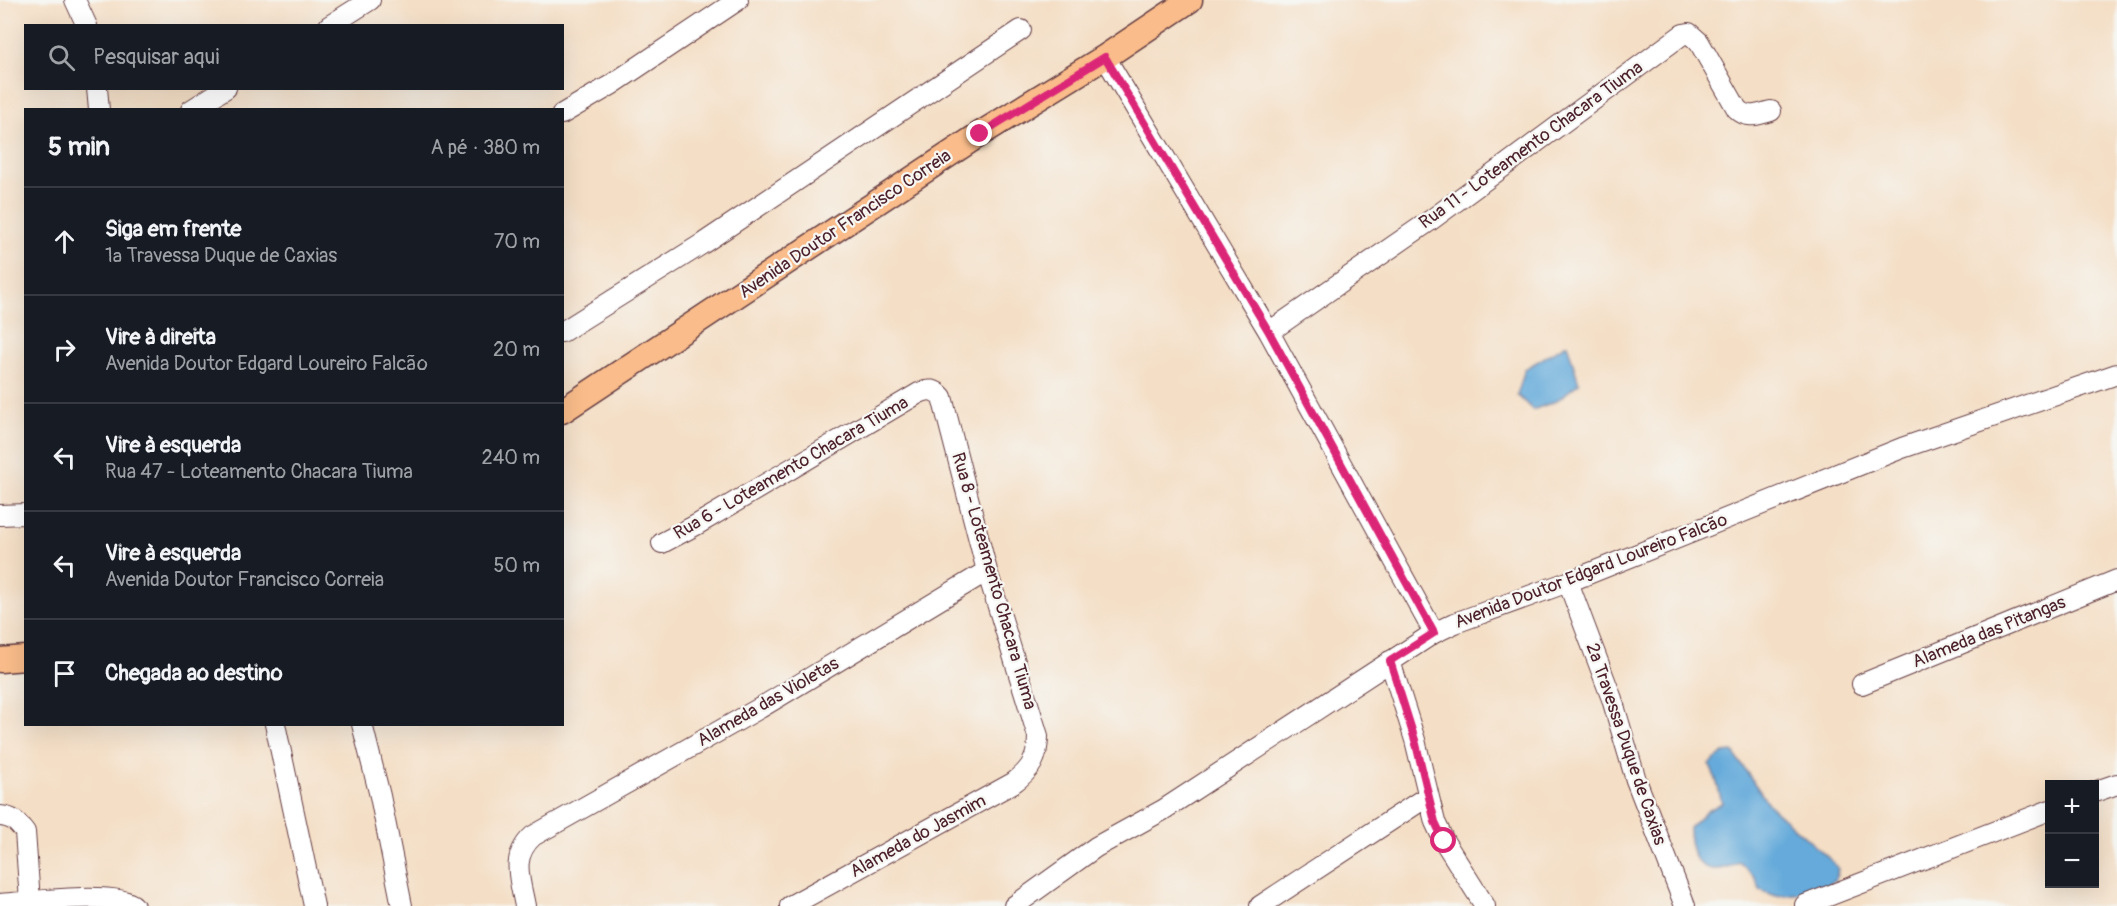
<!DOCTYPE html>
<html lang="pt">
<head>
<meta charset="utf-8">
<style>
	body { margin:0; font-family:Pangolin,sans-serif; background:#242831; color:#f1f3f6 }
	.controls { position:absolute; right:18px; bottom:18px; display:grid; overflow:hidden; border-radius:0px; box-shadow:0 6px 24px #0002 }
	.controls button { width:54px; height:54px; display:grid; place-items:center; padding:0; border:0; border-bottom:2px solid #363941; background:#171b24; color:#f1f3f6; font:30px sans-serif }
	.stop { position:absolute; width:18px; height:18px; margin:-14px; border:4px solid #db2777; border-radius:50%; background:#fff }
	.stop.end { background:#db2777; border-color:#fff; box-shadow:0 2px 6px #0008 }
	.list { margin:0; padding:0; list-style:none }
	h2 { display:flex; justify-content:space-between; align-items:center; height:78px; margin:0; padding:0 24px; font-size:26px }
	h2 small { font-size:20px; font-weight:400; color:#9ea1a6 }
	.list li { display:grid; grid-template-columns:39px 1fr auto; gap:18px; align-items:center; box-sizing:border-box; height:108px; padding:0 24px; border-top:2px solid #363941 }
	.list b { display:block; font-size:22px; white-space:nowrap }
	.list p { margin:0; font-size:20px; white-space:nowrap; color:#9ea1a6 }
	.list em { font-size:20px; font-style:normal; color:#9ea1a6 }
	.icon { flex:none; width:33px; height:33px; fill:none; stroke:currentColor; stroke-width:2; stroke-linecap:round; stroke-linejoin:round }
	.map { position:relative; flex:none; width:2117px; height:906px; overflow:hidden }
	.search { position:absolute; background:#171b24; box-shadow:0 6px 24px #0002; left:24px; top:24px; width:540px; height:66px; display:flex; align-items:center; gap:15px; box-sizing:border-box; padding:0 21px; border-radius:0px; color:#9ea1a6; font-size:22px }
	.panel { position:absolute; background:#171b24; box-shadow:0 6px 24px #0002; left:24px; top:108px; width:540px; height:618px; border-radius:0px }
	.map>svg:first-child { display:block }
	.water { fill:#65aada; stroke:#586482; stroke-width:1.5 }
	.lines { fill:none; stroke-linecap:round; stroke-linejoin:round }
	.minor-casing { stroke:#643c42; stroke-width:22 }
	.major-casing { stroke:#643c42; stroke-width:27 }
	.minor { stroke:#fff; stroke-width:20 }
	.major { stroke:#f9bc8a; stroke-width:24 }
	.route { stroke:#db2777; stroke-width:8 }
	.labels { text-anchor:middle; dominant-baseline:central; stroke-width:4.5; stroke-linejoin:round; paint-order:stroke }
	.street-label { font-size:18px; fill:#4a1f2b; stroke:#f6f6f2 }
</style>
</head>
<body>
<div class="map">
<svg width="2117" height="906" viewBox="0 0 2117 906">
	<rect width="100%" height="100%" fill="#f6f6f2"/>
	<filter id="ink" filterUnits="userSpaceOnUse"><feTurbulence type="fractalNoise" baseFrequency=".0167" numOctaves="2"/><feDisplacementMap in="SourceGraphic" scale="12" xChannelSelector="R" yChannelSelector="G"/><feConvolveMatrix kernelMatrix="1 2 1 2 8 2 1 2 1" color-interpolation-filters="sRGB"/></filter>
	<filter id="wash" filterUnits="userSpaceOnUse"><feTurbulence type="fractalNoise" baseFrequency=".008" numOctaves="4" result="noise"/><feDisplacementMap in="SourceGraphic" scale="24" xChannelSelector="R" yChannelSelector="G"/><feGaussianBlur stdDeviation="1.35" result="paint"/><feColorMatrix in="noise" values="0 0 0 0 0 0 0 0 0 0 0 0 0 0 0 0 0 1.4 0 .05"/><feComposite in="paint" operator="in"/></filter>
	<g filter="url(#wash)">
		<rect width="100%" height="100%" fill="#f4dec5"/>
		<path class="water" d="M1567 344 1579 383 1556 401 1533 410 1517 395 1525 369Z
			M1733 752 1769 805 1833 862 1838 869 1836 879 1821 891 1776 896 1760 890 1755 877 1739 862C1705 879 1690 864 1689 828L1707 811 1722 803 1716 779 1709 764 1724 753Z"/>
	</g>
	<g filter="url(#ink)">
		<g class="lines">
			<g class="minor-casing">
				<path id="minor" d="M75 0 87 26
					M329 26 370 0
					M1105 57 1269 332 1434 633
					M97 88 99 110
					M191 110 226 88
					M562 114 611 85 738 0
					M562 332 702 244 1021 30
					M1269 332 1431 220 1683 34 1689 33 1699 42 1737 109C1748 120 1758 114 1771 111
					M0 515 26 514
					M662 543 698 524 919 393C929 389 935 389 942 397L987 571 1038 736C1038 758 1031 770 1013 783L790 906
					M1568 582 1612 699 1636 780 1685 906
					M1390 661 1415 740 1435 822 1444 841 1485 906
					M1862 684 2117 580
					M275 724 314 906
					M362 724 380 796 402 906
					M2094 792 2117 784
					M0 816C13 817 17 822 25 832L30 901
					M0 904C25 902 119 890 134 906
					M1805 905 2050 810
					M525 906C520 879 510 857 533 836L760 708 987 571
					M1014 906 1096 847 1163 810 1434 633 1455 623 1568 582 1902 448 2117 374
					M1260 906 1428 796"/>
			</g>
			<g class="major-casing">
				<path id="major" d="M562 411 980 134 1105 57 1190 0
					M0 660 26 658"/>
			</g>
			<use href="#minor" class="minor"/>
			<use href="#major" class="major"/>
		</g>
	</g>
	<g class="lines" filter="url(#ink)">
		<path class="route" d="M980 134 1105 57 1269 332 1434 633 1390 661 1415 740 1435 822 1444 841"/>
	</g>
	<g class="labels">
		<g class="street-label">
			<text transform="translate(1531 145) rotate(-36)">Rua 11 - Loteamento Chacara Tiuma</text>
			<text transform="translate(845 224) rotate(-34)">Avenida Doutor Francisco Correia</text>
			<text transform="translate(791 468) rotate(-30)">Rua 6 - Loteamento Chacara Tiuma</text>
			<text transform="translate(1591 571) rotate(-21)">Avenida Doutor Edgard Loureiro Falcão</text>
			<text transform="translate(994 581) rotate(74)">Rua 8 - Loteamento Chacara Tiuma</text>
			<text transform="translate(1989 632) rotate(-22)">Alameda das Pitangas</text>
			<text transform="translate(768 702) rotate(-30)">Alameda das Violetas</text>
			<text transform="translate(1626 744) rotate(71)">2ª Travessa Duque de Caxias</text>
			<text transform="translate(918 836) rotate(-29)">Alameda do Jasmim</text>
		</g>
	</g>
</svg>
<div class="controls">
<button>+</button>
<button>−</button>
</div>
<div class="stop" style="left:1444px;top:841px"></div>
<div class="stop end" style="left:980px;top:134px"></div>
<div class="search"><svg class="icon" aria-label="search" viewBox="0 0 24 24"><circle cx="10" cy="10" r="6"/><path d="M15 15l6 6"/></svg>Pesquisar aqui</div>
<section class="panel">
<h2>5 min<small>A pé · 380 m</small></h2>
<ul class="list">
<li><svg class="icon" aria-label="ahead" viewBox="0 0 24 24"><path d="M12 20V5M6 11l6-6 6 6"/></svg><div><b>Siga em frente</b><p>1ª Travessa Duque de Caxias</p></div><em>70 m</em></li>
<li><svg class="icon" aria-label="right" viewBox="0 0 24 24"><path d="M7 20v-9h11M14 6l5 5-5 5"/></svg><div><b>Vire à direita</b><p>Avenida Doutor Edgard Loureiro Falcão</p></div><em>20 m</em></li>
<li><svg class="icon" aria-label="left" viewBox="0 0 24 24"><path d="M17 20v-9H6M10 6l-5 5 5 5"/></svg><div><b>Vire à esquerda</b><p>Rua 47 - Loteamento Chacara Tiuma</p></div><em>240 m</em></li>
<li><svg class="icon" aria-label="left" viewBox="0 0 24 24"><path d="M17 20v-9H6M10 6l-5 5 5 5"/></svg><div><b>Vire à esquerda</b><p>Avenida Doutor Francisco Correia</p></div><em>50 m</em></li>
<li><svg class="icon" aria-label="arrive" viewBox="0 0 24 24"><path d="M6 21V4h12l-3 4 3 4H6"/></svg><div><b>Chegada ao destino</b></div></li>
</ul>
</section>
</div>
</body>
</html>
